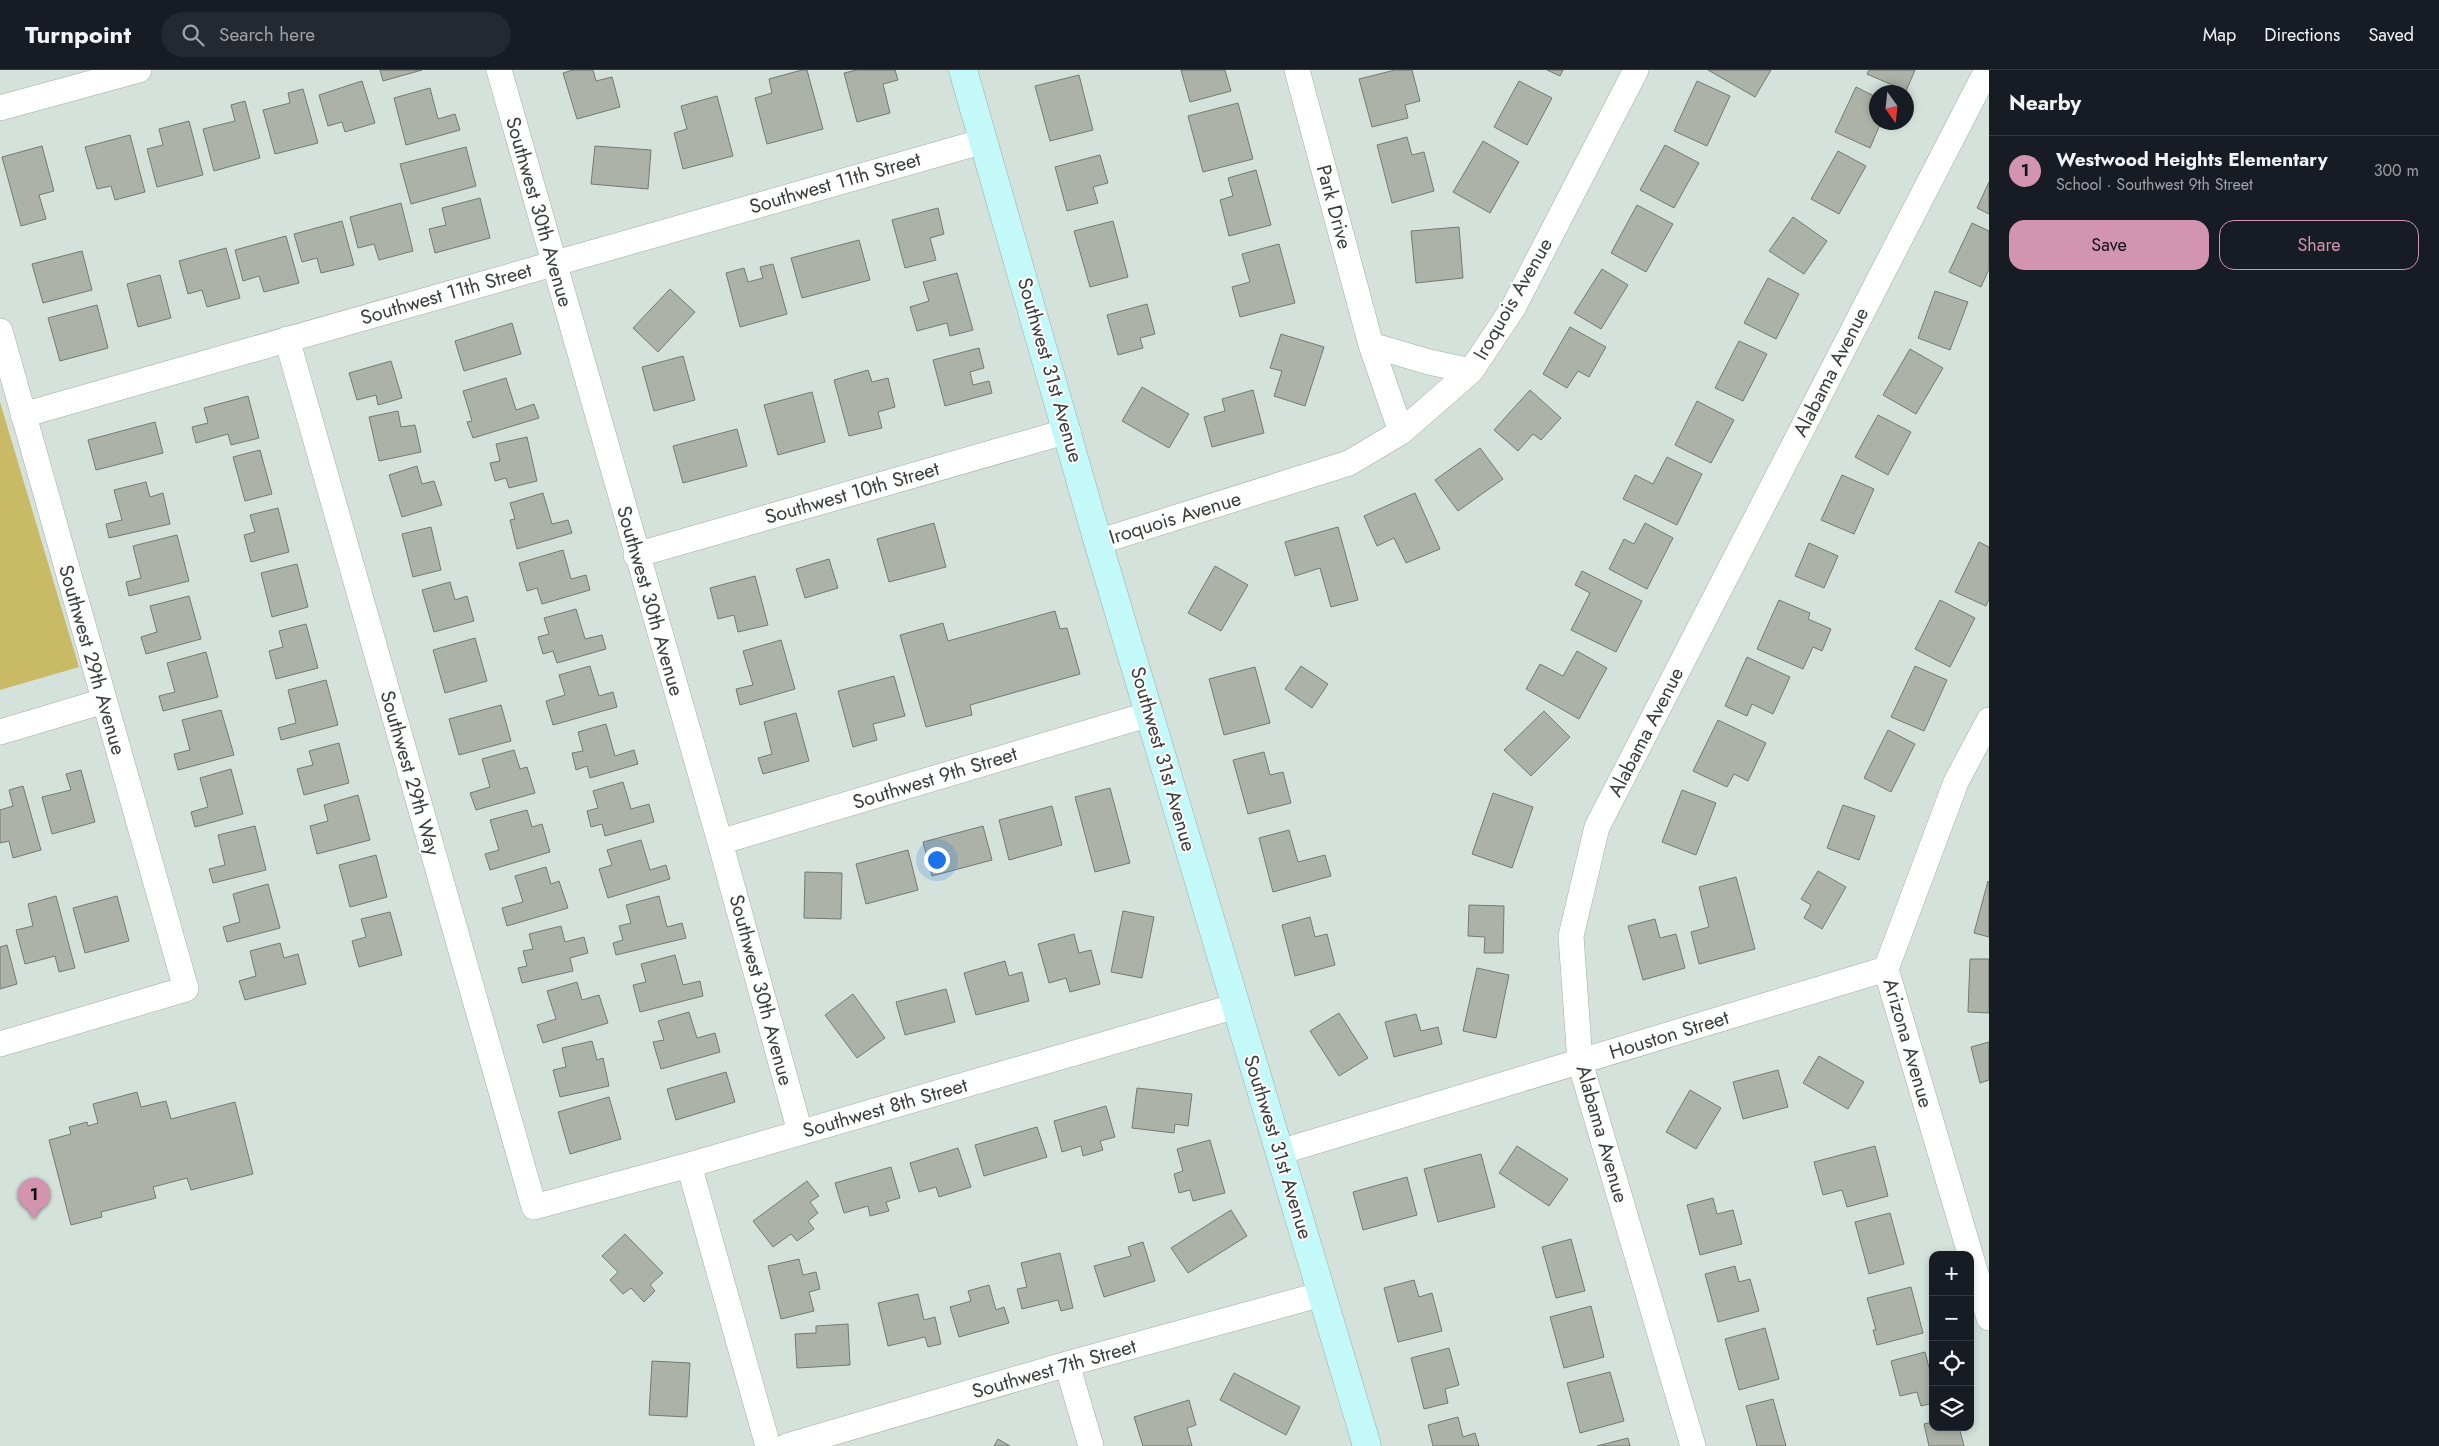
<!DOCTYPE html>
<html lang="en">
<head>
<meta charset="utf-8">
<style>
	body { margin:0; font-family:Jost,sans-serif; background:#242831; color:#f1f3f6 }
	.controls { position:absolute; right:15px; bottom:15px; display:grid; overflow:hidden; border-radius:10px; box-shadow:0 2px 8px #0003 }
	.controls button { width:45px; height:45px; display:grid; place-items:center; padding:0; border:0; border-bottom:1px solid #363941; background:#171b24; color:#f1f3f6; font:25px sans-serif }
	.compass { position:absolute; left:1869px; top:15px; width:45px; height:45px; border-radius:50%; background:#171b24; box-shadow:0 2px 8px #0003; rotate:165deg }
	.you { position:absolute; left:936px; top:789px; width:18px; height:18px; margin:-12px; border:4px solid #fff; border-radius:50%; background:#1a73e8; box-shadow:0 0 0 8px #1a73e833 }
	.badge { display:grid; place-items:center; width:32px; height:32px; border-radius:50%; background:#d394b0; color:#111; font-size:16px; font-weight:700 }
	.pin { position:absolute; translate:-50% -41px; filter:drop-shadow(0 1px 2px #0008) }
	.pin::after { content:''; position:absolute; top:26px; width:18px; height:15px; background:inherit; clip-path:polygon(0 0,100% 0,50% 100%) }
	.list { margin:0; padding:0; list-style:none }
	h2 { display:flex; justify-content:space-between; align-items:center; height:65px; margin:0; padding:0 20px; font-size:21px }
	h2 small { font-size:16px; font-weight:400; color:#9ea1a6 }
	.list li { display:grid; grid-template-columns:32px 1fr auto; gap:15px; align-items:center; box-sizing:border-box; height:70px; padding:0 20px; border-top:1px solid #363941 }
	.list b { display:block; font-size:19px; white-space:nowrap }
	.list p { margin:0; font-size:16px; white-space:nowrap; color:#9ea1a6 }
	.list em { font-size:16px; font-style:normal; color:#9ea1a6 }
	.actions { display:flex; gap:10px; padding:15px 20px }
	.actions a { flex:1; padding:11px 0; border:1px solid #d394b0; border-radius:15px; text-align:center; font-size:18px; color:#d394b0 }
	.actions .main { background:#d394b0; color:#111 }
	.icon { flex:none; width:28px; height:28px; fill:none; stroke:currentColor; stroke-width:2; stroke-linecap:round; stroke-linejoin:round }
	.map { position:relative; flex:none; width:1989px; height:1376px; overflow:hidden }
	header { display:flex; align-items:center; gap:30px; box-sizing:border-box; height:70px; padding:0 25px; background:#171b24; border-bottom:1px solid #363941 }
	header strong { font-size:24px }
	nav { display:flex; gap:28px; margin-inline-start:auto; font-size:18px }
	.search { width:350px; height:45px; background:#242831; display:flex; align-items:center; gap:12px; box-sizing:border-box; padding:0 18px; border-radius:28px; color:#9ea1a6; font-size:19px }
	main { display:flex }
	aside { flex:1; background:#171b24 }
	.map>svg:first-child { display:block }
	.green { fill:#c9ba66 }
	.building { fill:#acb2a7; stroke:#747a70 }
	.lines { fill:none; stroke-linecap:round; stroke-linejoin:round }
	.street-casing { stroke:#9faca5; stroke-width:26 }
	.secondary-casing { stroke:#9faca5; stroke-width:29 }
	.street { stroke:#fff; stroke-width:25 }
	.secondary { stroke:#c4f9f9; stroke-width:28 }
	.labels { text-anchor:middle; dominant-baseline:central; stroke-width:4; stroke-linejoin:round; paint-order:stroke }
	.street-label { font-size:20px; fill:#393e3b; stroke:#fff }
</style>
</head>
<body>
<header>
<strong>Turnpoint</strong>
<div class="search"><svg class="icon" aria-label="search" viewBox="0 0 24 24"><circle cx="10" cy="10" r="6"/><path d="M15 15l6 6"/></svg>Search here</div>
<nav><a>Map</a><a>Directions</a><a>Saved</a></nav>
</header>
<main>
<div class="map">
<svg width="1989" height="1376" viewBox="0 0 1989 1376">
	<rect width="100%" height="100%" fill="#d5e2db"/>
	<path class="green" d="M0 332 79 597 0 620Z"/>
	<path class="building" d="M380 0H422L383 11Z
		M573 0H593L596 11 612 7 620 37 577 49 563 3Z
		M802 0H807L823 59 767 74 755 28 772 23 769 9Z
		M857 0H895L898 10 883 14 890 43 857 52 844 3Z
		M1181 0H1225L1231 21 1190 32Z
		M1395 0H1412L1420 31 1405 35 1408 48 1372 57 1359 9Z
		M1547 0H1563L1560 6Z
		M1708 0H1771L1755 27Z
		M1869 0H1915L1906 21 1867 4Z
		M1079 5 1093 60 1050 71 1035 16Z
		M362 11 375 53 345 62 342 52 328 56 319 25Z
		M1519 11 1552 28 1527 75 1494 57Z
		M1697 11 1730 26 1707 76 1674 61Z
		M1856 17 1876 27V52H1881L1870 78 1835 62Z
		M430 18 438 49 455 44 460 60 406 75 394 28Z
		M303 19 318 73 275 84 263 40 290 33 288 23Z
		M717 26 733 86 683 99 674 63 687 59 681 36Z
		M245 31 260 88 214 101 203 59 235 51 231 35Z
		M1238 33 1253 89 1203 102 1188 46Z
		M189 51 203 105 157 117 147 79 163 75 159 59Z
		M130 65 145 122 115 130 111 116 97 119 85 77Z
		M1407 67 1412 85 1424 82 1434 121 1392 133 1377 75Z
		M1483 71 1519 92 1490 143 1453 122Z
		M1665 75 1699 93 1674 138 1640 120Z
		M42 76 54 121 39 125 46 149 21 156 2 87Z
		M595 76 651 80 648 119 591 114Z
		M466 77 476 116 411 134 400 94Z
		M1838 81 1866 96 1839 144 1811 129Z
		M1100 85 1108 113 1093 117 1098 133 1067 141 1055 97Z
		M1256 100 1271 155 1229 166 1220 130 1233 126 1228 108Z
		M1989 112V144L1977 138Z
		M480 128 490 168 435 183 429 159 446 155 442 138Z
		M401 133 413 181 379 190 374 174 358 178 350 147Z
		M1637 135 1673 154 1646 202 1611 183Z
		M938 138 944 164 930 168 936 190 905 198 892 150Z
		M1793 147 1827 171 1804 204 1769 181Z
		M342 151 354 195 321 203 317 188 302 192 294 164Z
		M1113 151 1128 207 1090 217 1074 161Z
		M1972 153 1989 161V199L1981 217 1949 202Z
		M1459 157 1463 208 1416 213 1411 161Z
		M286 166 299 213 264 222 259 206 243 211 235 180Z
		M859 170 870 210 802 228 791 188Z
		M1279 174 1295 233 1240 247 1232 217 1250 212 1242 184Z
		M226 178 240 228 207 237 202 220 188 224 179 191Z
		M82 181 92 220 43 233 32 194Z
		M773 194 787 244 740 257 726 203 744 198 748 212 763 208 760 197Z
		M1602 199 1628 215 1601 259 1574 243Z
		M957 203 973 260 950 266 947 253 917 261 910 237 929 231 923 212Z
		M160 205 171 248 138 257 127 214Z
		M1768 208 1799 224 1776 269 1744 253Z
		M670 219 695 242 658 282 633 258Z
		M1935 221 1968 232 1950 280 1918 268Z
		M1147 234 1155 264 1140 268 1143 278 1118 285 1107 245Z
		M97 235 108 278 60 291 48 248Z
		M512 253 521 284 464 301 455 271Z
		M1570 257 1606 277 1589 307 1578 301 1567 318 1543 304Z
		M1281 264 1324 277 1305 336 1274 326 1282 301 1270 298Z
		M1739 271 1767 284 1743 331 1715 318Z
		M979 278 984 298 970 302 973 315 989 311 992 323 945 336 933 290Z
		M1910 279 1943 298 1916 344 1883 325Z
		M683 286 695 330 654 341 642 297Z
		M391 291 402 328 378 335 376 325 357 330 349 303Z
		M868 300 872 312 888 308 895 337 878 342 882 358 849 366 834 310Z
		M506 308 516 340 534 334 539 348 473 368 467 352 472 351 463 321Z
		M1142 317 1189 344 1169 378 1122 351Z
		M1253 320 1264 363 1212 377 1204 347 1225 341 1222 329Z
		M1530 320 1561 348 1541 370 1533 364 1518 381 1494 360Z
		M812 322 825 372 778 385 764 335Z
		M248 326 259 368 231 375 228 364 196 373 192 357 208 353 204 338Z
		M1697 331 1734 350 1711 393 1675 375Z
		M398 341 401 357 415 355 421 382 379 391 369 347Z
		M1878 345 1911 362 1888 405 1855 387Z
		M155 352 163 383 96 400 88 370Z
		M737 359 747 396 683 413 673 376Z
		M527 367 537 411 509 418 506 408 495 411 490 393 500 391 496 374Z
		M1480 378 1503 409 1458 441 1435 410Z
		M260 380 272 424 245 431 233 387Z
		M1667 387 1702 404 1677 455 1623 429 1635 405 1653 414Z
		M417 396 422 414 434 411 442 435 402 447 389 405Z
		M1842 405 1874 419 1854 464 1821 450Z
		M146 412 150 427 163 423 170 454 109 468 106 454 122 450 114 420Z
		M543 423 552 454 568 450 572 463 517 479 510 450 515 449 510 433Z
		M1415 423 1440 479 1406 493 1394 468 1377 476 1364 446Z
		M278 438 289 482 251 492 244 465 255 462 250 445Z
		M934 453 946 497 889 512 877 469Z
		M1645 453 1673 468 1647 519 1609 499 1624 469 1634 474Z
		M431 457 441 500 413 507 402 464Z
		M1338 457 1358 530 1331 537 1320 498 1295 506 1285 472Z
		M177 465 189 511 129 526 126 512 141 508 133 476Z
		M1979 472 1989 477V529L1986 536 1955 522Z
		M1809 473 1838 486 1824 518 1795 506Z
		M563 480 571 509 586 505 590 520 542 534 537 518 527 521 519 493Z
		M829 489 838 518 805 528 796 499Z
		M297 494 308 537 272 547 261 503Z
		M1215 496 1248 515 1221 561 1188 543Z
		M1582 501 1642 531 1616 582 1571 560 1590 523 1575 515Z
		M755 506 768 555 738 562 734 545 718 549 710 518Z
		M450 512 455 530 467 526 474 551 434 562 422 520Z
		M189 526 201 569 146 584 141 567 157 562 150 536Z
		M1779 530 1810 543 1808 549 1831 559 1822 581 1813 577 1803 599 1757 579Z
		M1940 530 1975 548 1950 597 1915 579Z
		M576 539 585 569 602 565 606 579 557 593 553 581 543 584 538 567 549 564 544 548Z
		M1055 541 1060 559 1067 558 1080 604 970 635 972 645 926 657 900 565 943 553 948 571Z
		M306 554 318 598 276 609 269 581 283 577 279 561Z
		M475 568 487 611 445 623 433 580Z
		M781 570 795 619 740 635 736 619 753 615 743 581Z
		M1577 581 1607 598 1579 649 1526 619 1540 594 1563 606Z
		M206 582 218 627 163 641 159 626 175 622 167 593Z
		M1747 587 1790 607 1773 644 1752 634 1747 646 1725 636Z
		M590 596 599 626 613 622 617 637 553 655 546 631 565 625 559 605Z
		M1301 596 1328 614 1312 638 1285 619Z
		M1915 596 1947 610 1924 661 1891 647Z
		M1255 597 1270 653 1224 665 1209 609Z
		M894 606 905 646 873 654 877 670 853 677 838 621Z
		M326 610 338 655 281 670 278 658 296 653 288 620Z
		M501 635 511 671 459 685 449 649Z
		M221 640 234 685 178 700 174 684 190 680 182 650Z
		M1544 641 1570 667 1531 706 1504 680Z
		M796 643 809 691 763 704 758 688 772 684 764 652Z
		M1718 650 1766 673 1748 711 1734 704 1727 717 1693 701Z
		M606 654 615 686 634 680 638 694 590 708 587 696 576 700 572 683 583 681 578 662Z
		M1888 660 1915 674 1891 722 1864 708Z
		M339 673 349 713 304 725 297 699 313 695 309 681Z
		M514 680 520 699 527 697 535 723 476 740 470 723 490 717 482 689Z
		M1264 682 1270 705 1283 702 1291 733 1248 744 1233 690Z
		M231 699 243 744 195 757 191 742 208 737 200 708Z
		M81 700 95 752 52 764 42 727 71 720 66 704Z
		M623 712 631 739 649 734 654 752 605 766 602 754 591 757 587 741 598 738 593 721Z
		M23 716 41 780 13 788 9 771 0 773V740L13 736 9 720Z
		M1110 718 1130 793 1095 802 1075 727Z
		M1682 720 1716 733 1696 785 1662 772Z
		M1493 723 1533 737 1512 798 1472 784Z
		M358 725 370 770 317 784 310 756 328 751 324 735Z
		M1843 735 1875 746 1859 790 1827 778Z
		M1052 736 1062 775 1009 790 999 750Z
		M527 740 532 757 542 754 550 782 490 800 485 784 499 780 490 750Z
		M255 756 266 800 213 813 209 799 225 795 218 765Z
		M983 756 992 790 932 806 923 772Z
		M1289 760 1298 792 1325 785 1331 806 1273 822 1259 768Z
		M641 770 650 800 666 795 670 809 608 828 599 799 612 795 607 780Z
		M908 780 918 820 866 834 856 794Z
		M376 785 387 827 350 837 339 795Z
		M546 797 551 814 559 811 568 838 507 856 502 838 523 832 515 806Z
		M1818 801 1846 817 1822 859 1804 848 1811 835 1801 829Z
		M805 802 842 803 841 849 804 848Z
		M1736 807 1755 879 1699 894 1691 862 1709 857 1699 817Z
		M1988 811 1989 812V867L1974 863Z
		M268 814 280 858 227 872 223 857 240 852 233 824Z
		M56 826 75 898 59 902 55 886 25 894 16 860 33 856 28 834Z
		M117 826 129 871 85 883 73 838Z
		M659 826 667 857 682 853 686 868 616 885 613 873 623 870 619 856 631 853 626 835Z
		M1469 835 1504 836 1503 883H1484L1485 867 1468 866Z
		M1123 841 1154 847 1142 908 1111 902Z
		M390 842 402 885 359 897 352 871 366 867 361 849Z
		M1310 847 1315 867 1327 864 1335 895 1295 906 1282 855Z
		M1655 849 1660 868 1676 864 1685 898 1643 910 1628 856Z
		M561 856 565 872 584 867 588 883 570 888 573 901 522 913 518 898 527 896 523 881 533 879 529 864Z
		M1074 864 1079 883 1091 880 1100 914 1070 922 1066 908 1049 913 1038 874Z
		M280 873 284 888 298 884 306 914 245 930 239 911 256 906 250 881Z
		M7 875 17 914 0 919V877Z
		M675 885 683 915 700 911 703 926 640 942 633 915 646 912 641 894Z
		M1970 889H1989V943L1968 942Z
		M1005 891 1009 906 1022 902 1029 931 976 945 964 903Z
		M1477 898 1509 905 1496 968 1463 961Z
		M577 912 582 930 599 925 608 953 543 973 537 955 556 949 547 921Z
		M946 919 955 952 905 965 896 932Z
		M853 924 885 968 857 988 825 945Z
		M689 942 697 968 715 963 720 982 661 999 653 972 664 970 658 951Z
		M1339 943 1368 988 1339 1006 1310 961Z
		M1416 944 1421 961 1438 957 1442 974 1394 987 1385 952Z
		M592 971 597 990 603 988 609 1016 560 1027 553 1000 566 997 562 978Z
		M1989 972V1010L1980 1013 1971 977Z
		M1819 986 1864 1012 1848 1039 1803 1013Z
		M1778 1000 1788 1037 1743 1049 1733 1012Z
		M726 1002 735 1032 676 1050 667 1019Z
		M1137 1018 1192 1024 1188 1056 1175 1054 1174 1063 1132 1058Z
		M1690 1020 1721 1038 1696 1079 1666 1062Z
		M137 1022 141 1037 166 1031 171 1049 235 1032 253 1104 191 1120 187 1108 153 1117 156 1128 101 1142 102 1147 71 1155 49 1070 71 1064 69 1057 87 1052 88 1056 98 1053 93 1034Z
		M609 1027 621 1069 570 1084 558 1042Z
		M1106 1036 1115 1067 1100 1071 1103 1080 1083 1086 1081 1076 1062 1082 1054 1051Z
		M1037 1057 1047 1087 984 1106 975 1075Z
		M1210 1070 1225 1123 1193 1131 1190 1120 1179 1123 1174 1104 1183 1101 1177 1079Z
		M1517 1076 1568 1109 1549 1136 1499 1103Z
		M1875 1076 1888 1126 1847 1137 1842 1120 1823 1125 1814 1092Z
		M958 1078 971 1117 939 1127 936 1117 919 1122 910 1093Z
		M1481 1084 1495 1137 1438 1152 1424 1099Z
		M891 1097 900 1128 886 1132 889 1141 870 1146 868 1136 844 1143 835 1113Z
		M1407 1107 1417 1145 1363 1160 1353 1122Z
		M807 1111 819 1126 810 1132 818 1143 808 1151 814 1159 797 1171 791 1164 773 1177 753 1151Z
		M1713 1128 1717 1144 1733 1140 1742 1174 1700 1185 1687 1135Z
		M1231 1140 1247 1166 1188 1203 1171 1178Z
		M1890 1143 1904 1194 1869 1204 1855 1152Z
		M625 1164 663 1203 650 1215 655 1221 644 1232 631 1218 623 1224 610 1210 618 1202 602 1186Z
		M1571 1169 1585 1221 1556 1228 1542 1177Z
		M1143 1172 1155 1211 1104 1227 1094 1196 1131 1186 1128 1177Z
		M1060 1183 1073 1238 1061 1241 1058 1230 1022 1239 1017 1219 1027 1217 1021 1193Z
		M799 1189 803 1205 816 1202 820 1219 809 1222 814 1241 781 1249 768 1196Z
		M1735 1196 1739 1212 1750 1209 1759 1241 1718 1252 1705 1204Z
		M1414 1210 1419 1227 1432 1223 1442 1261 1398 1272 1384 1218Z
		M989 1215 996 1240 1004 1237 1009 1253 959 1267 950 1237 971 1231 968 1221Z
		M1911 1217 1923 1263 1877 1275 1873 1260H1876L1867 1228Z
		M918 1224 924 1250 935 1247 941 1274 928 1277 925 1267 888 1276 878 1233Z
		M1591 1236 1604 1287 1564 1298 1550 1247Z
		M848 1254 850 1295 797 1298 795 1264 816 1263V1256Z
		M1765 1258 1779 1309 1739 1320 1725 1269Z
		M1449 1278 1459 1315 1445 1319 1448 1333 1424 1339 1411 1288Z
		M1925 1282 1933 1313V1333L1921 1336 1917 1322 1900 1326 1891 1291Z
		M652 1291 690 1293 687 1347 649 1345Z
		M1610 1302 1624 1351 1580 1363 1567 1313Z
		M1234 1303 1300 1337 1286 1365 1220 1330Z
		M1773 1329 1786 1376H1757L1746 1336Z
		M1189 1330 1196 1355 1187 1358 1192 1376H1143L1134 1347Z
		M1458 1347 1463 1367 1475 1363 1479 1376H1433L1428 1355Z
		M1933 1352V1357H1959L1964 1376H1929L1924 1354Z
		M1628 1368 1630 1376H1597Z
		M998 1369 1010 1376H994Z"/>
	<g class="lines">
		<g class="street-casing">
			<path id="street" d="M499 0 720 772 800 1062
				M1297 0 1371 275 1401 362
				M0 38 139 0
				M0 261 186 919 0 974
				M287 269 534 1137 689 1095 1236 936
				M1371 275 1429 292 1471 301
				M23 345 984 71
				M1098 472 1349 393 1401 362 1471 301 1513 238 1636 0
				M636 485 1068 361
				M1989 650 1956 712 1886 899 1989 1248
				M0 662 104 631
				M720 772 1150 644
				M1280 1082 1886 899
				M689 1095 768 1376
				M1067 1294 1091 1376
				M787 1376 1067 1294 1322 1224
				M1693 1376 1580 992 1571 866 1597 757 1987 0"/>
		</g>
		<g class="secondary-casing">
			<path id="secondary" d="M963 0 1098 472 1367 1376"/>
		</g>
		<use href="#street" class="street"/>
		<use href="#secondary" class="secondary"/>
	</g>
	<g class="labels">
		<g class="street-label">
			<text transform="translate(835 113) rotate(-16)">Southwest 11th Street</text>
			<text transform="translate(1334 137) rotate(75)">Park Drive</text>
			<text transform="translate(539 142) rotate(74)">Southwest 30th Avenue</text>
			<text transform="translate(446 224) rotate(-16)">Southwest 11th Street</text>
			<text transform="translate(1513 229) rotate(-60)">Iroquois Avenue</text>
			<text transform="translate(1050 300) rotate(74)">Southwest 31st Avenue</text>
			<text transform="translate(1831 302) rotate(-63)">Alabama Avenue</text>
			<text transform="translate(852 423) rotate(-16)">Southwest 10th Street</text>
			<text transform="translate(1175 448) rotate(-17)">Iroquois Avenue</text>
			<text transform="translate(650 531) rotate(74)">Southwest 30th Avenue</text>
			<text transform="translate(92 590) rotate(74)">Southwest 29th Avenue</text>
			<text transform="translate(1646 662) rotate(-63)">Alabama Avenue</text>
			<text transform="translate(1163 689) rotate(74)">Southwest 31st Avenue</text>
			<text transform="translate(410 703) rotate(74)">Southwest 29th Way</text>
			<text transform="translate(935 708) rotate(-17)">Southwest 9th Street</text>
			<text transform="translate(761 920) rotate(75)">Southwest 30th Avenue</text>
			<text transform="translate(1669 965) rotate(-17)">Houston Street</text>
			<text transform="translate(1908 973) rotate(74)">Arizona Avenue</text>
			<text transform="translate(885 1038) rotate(-16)">Southwest 8th Street</text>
			<text transform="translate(1602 1064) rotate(74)">Alabama Avenue</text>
			<text transform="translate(1278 1077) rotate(73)">Southwest 31st Avenue</text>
			<text transform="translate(1054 1299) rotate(-16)">Southwest 7th Street</text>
		</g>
	</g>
</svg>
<div class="controls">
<button>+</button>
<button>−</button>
<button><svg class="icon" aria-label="locate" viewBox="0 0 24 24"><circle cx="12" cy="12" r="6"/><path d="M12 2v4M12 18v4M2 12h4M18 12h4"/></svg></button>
<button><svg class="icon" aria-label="layers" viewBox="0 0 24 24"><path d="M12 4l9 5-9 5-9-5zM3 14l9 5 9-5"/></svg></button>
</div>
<svg class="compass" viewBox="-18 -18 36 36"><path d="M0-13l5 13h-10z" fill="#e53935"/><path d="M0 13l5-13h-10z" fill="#9ea1a6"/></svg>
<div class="you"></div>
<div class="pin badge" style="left:34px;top:1149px">1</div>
</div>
<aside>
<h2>Nearby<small></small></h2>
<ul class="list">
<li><span class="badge">1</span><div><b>Westwood Heights Elementary</b><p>School · Southwest 9th Street</p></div><em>300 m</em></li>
</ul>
<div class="actions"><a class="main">Save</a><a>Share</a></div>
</aside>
</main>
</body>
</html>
